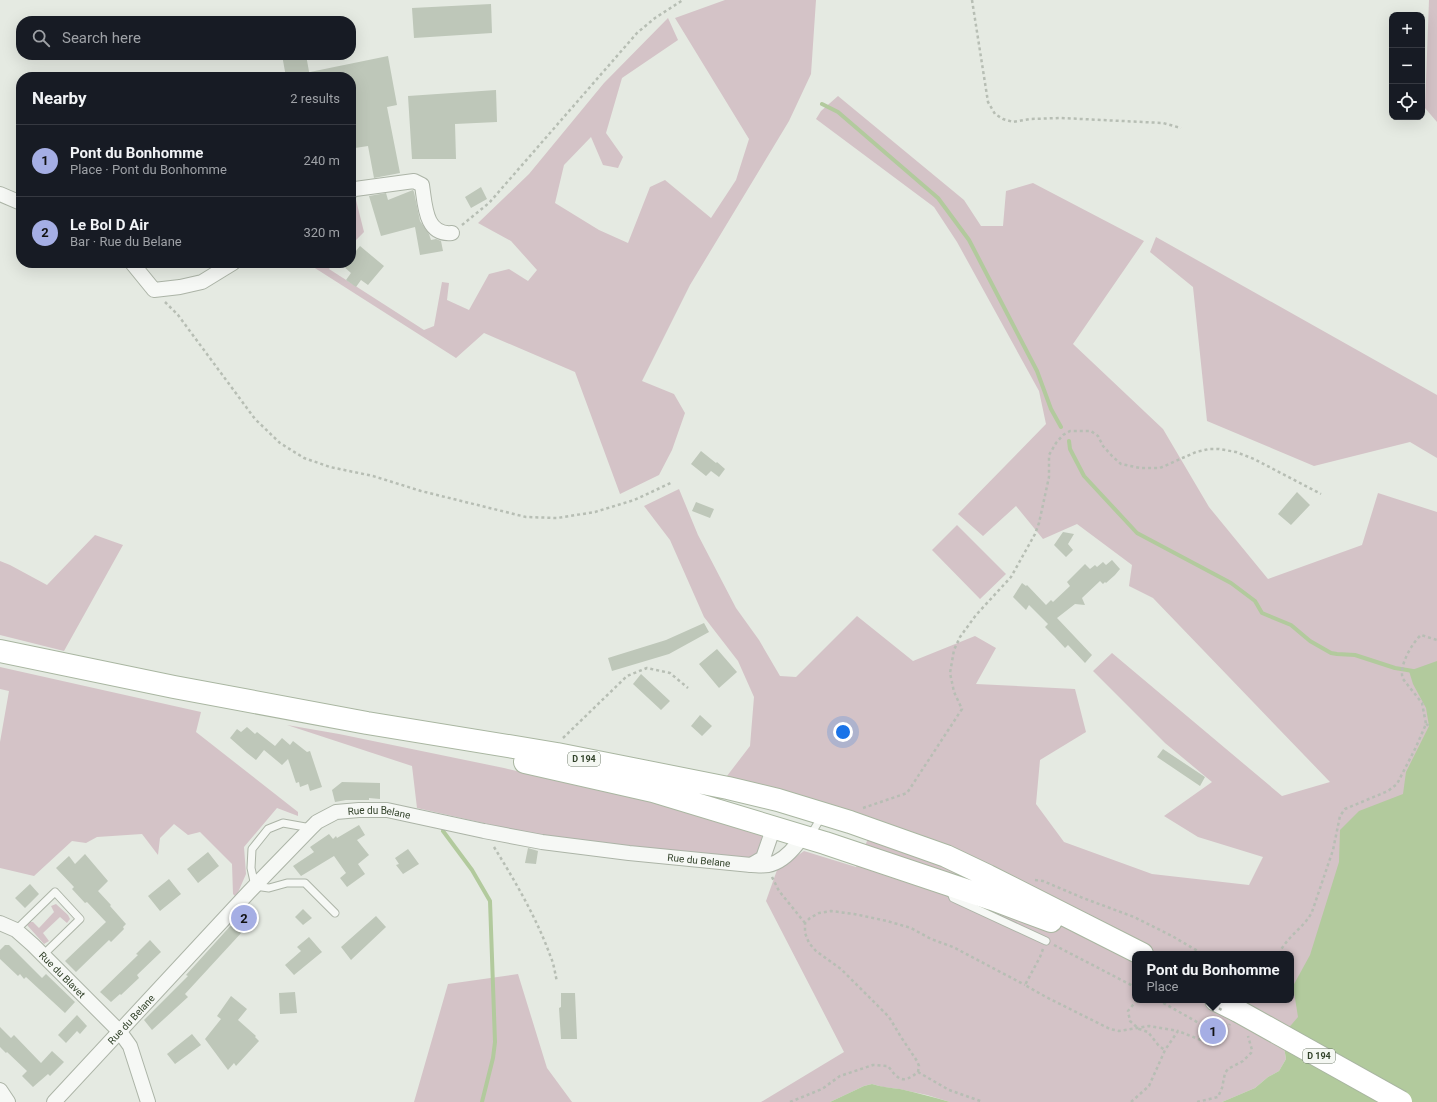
<!DOCTYPE html>
<html lang="en">
<head>
<meta charset="utf-8">
<style>
	body { margin:0; font-family:Roboto,sans-serif; background:#20242c; color:#f1f3f6 }
	.controls { position:absolute; right:12px; top:12px; display:grid; overflow:hidden; border-radius:8px; box-shadow:0 4px 16px #0002 }
	.controls button { width:36px; height:36px; display:grid; place-items:center; padding:0; border:0; border-bottom:1px solid #363941; background:#171b24; color:#f1f3f6; font:20px sans-serif }
	.you { position:absolute; left:843px; top:732px; width:14px; height:14px; margin:-10px; border:3px solid #fff; border-radius:50%; background:#1a73e8; box-shadow:0 0 0 6px #1a73e833 }
	.badge { display:grid; place-items:center; width:26px; height:26px; border-radius:50%; background:#a5aee4; color:#111; font-size:13px; font-weight:700 }
	.pin { position:absolute; translate:-50% -50%; border:2px solid #fff; box-shadow:0 1px 4px #0006 }
	.popup { position:absolute; left:1132px; top:951px; width:162px; height:52px; box-sizing:border-box; display:grid; place-content:center; border-radius:8px; background:#171b24; filter:drop-shadow(0 1px 3px #0005); font-size:13px; white-space:nowrap; color:#9ea1a6 }
	.popup b { font-size:15px; color:#f1f3f6 }
	.popup::after { content:''; position:absolute; left:50%; top:100%; margin-left:-8px; border:8px solid transparent; border-top-color:#171b24 }
	.list { margin:0; padding:0; list-style:none }
	h2 { display:flex; justify-content:space-between; align-items:center; height:52px; margin:0; padding:0 16px; font-size:17px }
	h2 small { font-size:13px; font-weight:400; color:#9ea1a6 }
	.list li { display:grid; grid-template-columns:26px 1fr auto; gap:12px; align-items:center; box-sizing:border-box; height:72px; padding:0 16px; border-top:1px solid #363941 }
	.list b { display:block; font-size:15px; white-space:nowrap }
	.list p { margin:0; font-size:13px; white-space:nowrap; color:#9ea1a6 }
	.list em { font-size:13px; font-style:normal; color:#9ea1a6 }
	.icon { flex:none; width:22px; height:22px; fill:none; stroke:currentColor; stroke-width:2; stroke-linecap:round; stroke-linejoin:round }
	.map { position:relative; flex:none; width:1437px; height:1102px; overflow:hidden }
	.search { position:absolute; background:#171b24; box-shadow:0 4px 16px #0002; left:16px; top:16px; width:340px; height:44px; display:flex; align-items:center; gap:10px; box-sizing:border-box; padding:0 14px; border-radius:16px; color:#9ea1a6; font-size:15px }
	.panel { position:absolute; background:#171b24; box-shadow:0 4px 16px #0002; left:16px; top:72px; width:340px; height:196px; border-radius:16px }
	.map>svg:first-child { display:block }
	.green { fill:#d4c3c7; fill-rule:evenodd }
	.water { fill:#b2ca9d }
	.lines { fill:none; stroke-linecap:round; stroke-linejoin:round }
	.stream { stroke:#b2ca9d; stroke-width:4 }
	.building { fill:#bec7b9 }
	.service-casing { stroke:#acb4a7; stroke-width:9 }
	.minor-casing { stroke:#acb4a7; stroke-width:16 }
	.primary-casing { stroke:#a9b6a1; stroke-width:24 }
	.path { stroke:#b7beb4; stroke-width:2.5; stroke-dasharray:3 3; stroke-linecap:butt }
	.service { stroke:#f6f8f5; stroke-width:7 }
	.minor { stroke:#f6f8f5; stroke-width:14 }
	.primary { stroke:#fff; stroke-width:22 }
	.primary-bridge-casing { stroke:#a9b6a1; stroke-width:24; stroke-linecap:butt }
	.path-bridge { stroke:#b7beb4; stroke-width:2.5; stroke-dasharray:3 3; stroke-linecap:butt }
	.primary-bridge { stroke:#fff; stroke-width:22 }
	.labels { text-anchor:middle; dominant-baseline:central; stroke-width:3.5; stroke-linejoin:round; paint-order:stroke }
	.shield { fill:#f4f7f2; stroke:#6c7866; stroke-width:1 }
	.shield-label { font-size:9px; font-weight:bold; fill:#32422a }
	.street-label { font-size:10px; fill:#32422a; stroke:#f4f7f2 }
</style>
</head>
<body>
<div class="map">
<svg width="1437" height="1102" viewBox="0 0 1437 1102">
	<rect width="100%" height="100%" fill="#e5eae2"/>
	<path class="green" d="M725 0H816L811 74 789 121 690 285 642 381 674 394 685 413 672 450 659 475 620 494 575 372 484 333 456 358 307 263H334L329 269 424 330 434 326 442 282 449 283 447 300 469 310 489 274 509 269 528 281 537 270 511 241 478 223 529 174 604 83 668 18 678 40 622 78 606 133 623 157 618 168 603 165 591 137 564 165 555 203 599 230 628 243 650 187 665 180 711 218 736 180 749 139 675 18Z
		M1429 0H1437V122L1425 108Z
		M838 96 964 200 981 226H1003L1006 191 1033 183 1144 241 1073 344 1163 429 1209 507 1268 579 1362 545 1378 493 1437 512V924L1284 1047 1286 1059 1279 1071 1268 1077 1255 1088 1222 1102H950L927 1095 899 1089 883 1087 872 1084 864 1086 830 1102H761L844 1052 766 901 777 870 804 851 856 867 876 820 727 776 750 746 754 697 738 661 704 617 670 540 644 506 679 489 698 535 736 608 759 640 780 676 796 677 857 616 913 661 975 636 996 648 976 684 1075 689 1086 732 1040 760 1036 804 1064 842 1152 874 1249 885 1263 857 1198 837 1164 816 1212 782 1165 743 1093 671 1112 653 1282 796 1330 782 1153 598 1129 586 1132 565 1077 524 1043 539 1016 506 983 536 958 514 1046 424 1039 391 957 242 934 207 816 119 821 111ZM1135 954H1291V1000H1135Z
		M355 196 364 232 351 245V198Z
		M1156 237 1437 395V458L1410 442 1314 466 1207 421 1193 287 1150 252Z
		M957 525 1006 574 980 599 932 550Z
		M95 535 123 545 64 651 0 635V561L10 565 47 585Z
		M0 667 201 712 196 732 298 812V816L277 808 244 847 246 874 236 897 233 894 232 864 200 832 188 835 174 824 160 838 158 855 142 834 97 837 86 843 72 841 34 876 0 868V742L9 691 0 689Z
		M287 725 339 734 504 768 648 801 763 834 757 853 749 858 545 837 417 808 412 766Z
		M56 904 68 915 70 919 67 923 60 917 43 933 49 941 44 944 27 925 28 922H33L39 928 54 912 51 906Z
		M518 974 547 1068 572 1102H414L448 984Z"/>
	<path class="water" d="M1437 661V1102H1222L1255 1088 1268 1077 1279 1071 1286 1059 1284 1047 1286 1031 1298 1017 1293 986 1310 955 1339 862 1340 830 1359 811 1403 794 1406 772 1429 726 1426 708 1413 684 1409 671Z
		M872 1084C882 1087 891 1088 900 1089 917 1093 934 1097 950 1102H830L864 1086Z"/>
	<g class="lines">
		<path class="stream" d="M822 104 838 112 938 198 969 240 1037 371 1051 409 1061 427
			M1069 441 1070 449 1084 476 1137 533 1231 583 1255 601 1262 613 1291 625 1310 641 1331 653 1337 654 1355 655 1395 668 1413 671
			M443 831 472 870 490 901 495 1042 493 1058 482 1102"/>
	</g>
	<path class="building" d="M491 4 492 33 414 38 412 8Z
		M282 55H306L310 77H286Z
		M388 56 397 105 387 107 400 173 374 178 368 146 355 148 351 128V77H310V72Z
		M496 90 497 122 455 124 456 159H412L408 96Z
		M481 187 487 199 471 208 465 197Z
		M413 190 414 192 420 221 429 234 431 240 436 239 441 241 443 251 420 255 415 227 381 236 369 196 386 193 388 200Z
		M360 246 384 266 368 285 361 280 356 287 346 280 351 273 343 266 346 263H351V257Z
		M701 451 716 463 717 462 725 469 719 477 711 471 706 476 691 464Z
		M1297 492 1310 505 1291 525 1278 514Z
		M696 502 714 509 710 518 692 511Z
		M1063 532 1074 534 1068 544 1073 550 1066 557 1054 545Z
		M1112 560 1120 569 1115 575 1106 583 1105 582 1103 584 1100 581 1082 598 1085 605 1075 604 1057 618 1092 655 1085 663 1068 645 1065 648 1054 636 1045 627 1048 624 1029 605 1026 610 1013 597 1022 583 1026 586 1027 585 1046 605 1051 600 1053 602 1070 586 1067 582 1085 564 1090 569 1095 565 1097 567 1103 562 1106 565Z
		M704 623 709 632 669 654 612 671 608 658 666 640Z
		M717 649 737 672 719 688 699 664Z
		M641 674 670 701 661 710 633 684Z
		M700 715 712 726 702 736 691 726Z
		M247 727 255 734 257 732 275 746 282 738 290 745 293 741 307 752 310 751 322 787 310 791 308 784 300 787 299 782 296 783 288 759 282 765 264 750 256 760 247 753 230 738 237 729 241 732Z
		M1163 749 1205 777 1200 786 1157 757Z
		M342 782 380 783V799L369 798V800H346L335 802 332 790Z
		M359 825 365 835 357 840 369 855 358 864 365 874 347 887 340 878 346 873 334 856 301 876 293 866 314 852 310 847 329 834 333 839 336 836 337 838Z
		M528 848 538 851 536 864 525 863Z
		M408 849 419 864 403 874 396 865 399 864 395 858Z
		M208 852 219 866 198 883 187 869Z
		M85 854 108 881 98 891 111 905 110 906 126 924 123 927 124 929 111 942 109 940 76 972 65 961 106 922 87 902 85 903 72 889 74 887 56 868 69 856 75 864Z
		M169 879 181 894 160 911 148 896Z
		M30 884 39 894 25 908 15 898Z
		M303 909 312 918 303 925 295 917Z
		M376 916 386 927 351 960 341 947Z
		M233 923 243 931 185 994 188 997 152 1030 144 1020 188 976 186 975Z
		M309 937 322 952 294 975 285 965 301 951 297 947Z
		M150 940 161 952 137 975 139 978 121 995 120 994 111 1002 100 992 138 955 136 954Z
		M5 945H9L42 978 46 974 75 1002 65 1013 26 977 24 979 20 974 18 976 0 959V950Z
		M295 992 297 1013 280 1014 279 993Z
		M561 993H575L577 1039H561L559 1008 561 1007Z
		M231 996 247 1009 238 1020 256 1036 255 1037 259 1041 236 1066 234 1063 228 1070 205 1039 221 1019 217 1016Z
		M77 1015 87 1026 80 1034 77 1031 66 1043 58 1035Z
		M0 1027 11 1038 14 1035 41 1063 52 1051 64 1062 50 1076 48 1074 33 1087 22 1076 27 1071 7 1052 6 1053 0 1047Z
		M192 1034 201 1045 175 1064 167 1054Z"/>
	<g class="lines">
		<g class="service-casing">
			<path id="service" d="M311 828 283 823 268 829 252 849 251 868 255 886 269 888 287 883H305L335 913
				M810 836 822 816
				M950 890 953 898 1046 941
				M16 930 55 892 80 919 43 955"/>
		</g>
		<g class="minor-casing">
			<g id="minor">
				<path d="M351 191 355 189 414 181 422 185C425 204 425 236 452 233"/>
				<path d="M0 194 21 203"/>
				<path d="M132 263 154 290 180 287 202 282 233 263"/>
				<path d="M751 865 763 858 771 835"/>
				<path id="s1" d="M0 923 16 930 33 945 120 1032 130 1046 148 1102"/>
				<path d="M0 1090 8 1102"/>
				<path id="s2" d="M54 1102 249 892 311 828 317 822 336 812 359 810H387L484 831 542 842 629 853 751 865C756 865 762 866 768 865 779 863 790 853 797 844"/>
			</g>
		</g>
		<g class="primary-casing">
			<path id="primary" d="M0 651 174 687 367 723 557 754 728 788 778 800 850 822 946 856 988 876 1142 954
				M525 762 653 791 825 843 992 899 1051 921
				M1216 1000 1238 1011"/>
		</g>
		<path class="path" d="M972 0 988 102 995 114 1003 119 1013 122 1030 119 1061 118 1163 123 1181 128
			M462 225 489 203 637 33 655 18 683 0
			M165 302 178 315 255 419 280 443 304 458 330 467 373 476 421 491 526 517 557 518 595 512 634 500 673 482
			M1426 724 1431 727
			M563 738 627 676 647 668 670 673 688 688
			M863 808 907 793 962 709 954 692 950 673 954 650 960 637 976 615 1011 577 1035 534 1039 523 1049 477V455L1056 443 1063 435 1070 431H1091L1098 436 1103 446 1112 456 1121 464 1140 468H1160L1196 452 1209 449H1219L1236 452 1254 459 1321 494
			M494 847C515 881 536 917 550 955 554 964 555 973 557 982
			M772 877 779 891 805 923
			M1035 880 1043 881 1083 898 1134 917 1172 936 1203 954
			M1054 945 1135 987
			M1043 949 1040 957 1025 985 1046 997 1110 1029 1119 1031 1149 1026 1178 1031
			M1279 954C1286 937 1304 928 1312 912L1333 850 1340 816 1345 809 1388 791 1397 784 1416 747 1426 724 1422 703 1403 679C1398 667 1412 643 1421 635L1437 640
			M1137 1000 1128 1011 1130 1021 1139 1029 1148 1032 1159 1046 1165 1050
			M1158 1000 1213 1031
			M918 1072 919 1066 917 1061 901 1037 889 1017 841 969 816 951 809 943 805 933V923L810 918 819 913 831 911 854 914 887 921 911 928 931 939 953 947 1025 985
			M790 1102 822 1089 840 1076 873 1065 888 1066C898 1079 902 1085 918 1072L949 1090 983 1102
			M1131 1102 1149 1086 1165 1050 1178 1031 1211 1044H1216L1230 1024
			M1197 1102 1218 1097 1222 1088 1225 1073 1228 1069 1243 1061 1251 1053 1252 1050 1248 1036"/>
		<use href="#service" class="service"/>
		<use href="#minor" class="minor"/>
		<use href="#primary" class="primary"/>
		<g class="primary-bridge-casing">
			<path id="primary-bridge" d="M1238 1011 1401 1102"/>
		</g>
		<path class="path-bridge" d="M1203 1000 1222 1010"/>
		<use href="#primary-bridge" class="primary-bridge"/>
	</g>
	<g class="labels">
		<g class="shield">
			<rect x="568" y="752" width="32" height="14" rx="3"/>
			<rect x="1303" y="1049" width="32" height="14" rx="3"/>
		</g>
		<g class="shield-label">
			<text x="584" y="759">D 194</text>
			<text x="1319" y="1056">D 194</text>
		</g>
		<g class="street-label">
			<text stroke="none"><textPath href="#s2" startOffset="449">Rue du Belane</textPath></text>
			<text stroke="none"><textPath href="#s2" startOffset="773">Rue du Belane</textPath></text>
			<text stroke="none"><textPath href="#s1" startOffset="82">Rue du Blavet</textPath></text>
			<text stroke="none"><textPath href="#s2" startOffset="113">Rue du Belane</textPath></text>
		</g>
	</g>
</svg>
<div class="controls">
<button>+</button>
<button>−</button>
<button><svg class="icon" aria-label="locate" viewBox="0 0 24 24"><circle cx="12" cy="12" r="6"/><path d="M12 2v4M12 18v4M2 12h4M18 12h4"/></svg></button>
</div>
<div class="you"></div>
<div class="pin badge" style="left:1213px;top:1031px">1</div>
<div class="popup"><b>Pont du Bonhomme</b>Place</div>
<div class="pin badge" style="left:244px;top:918px">2</div>
<div class="search"><svg class="icon" aria-label="search" viewBox="0 0 24 24"><circle cx="10" cy="10" r="6"/><path d="M15 15l6 6"/></svg>Search here</div>
<section class="panel">
<h2>Nearby<small>2 results</small></h2>
<ul class="list">
<li><span class="badge">1</span><div><b>Pont du Bonhomme</b><p>Place · Pont du Bonhomme</p></div><em>240 m</em></li>
<li><span class="badge">2</span><div><b>Le Bol D Air</b><p>Bar · Rue du Belane</p></div><em>320 m</em></li>
</ul>
</section>
</div>
</body>
</html>
